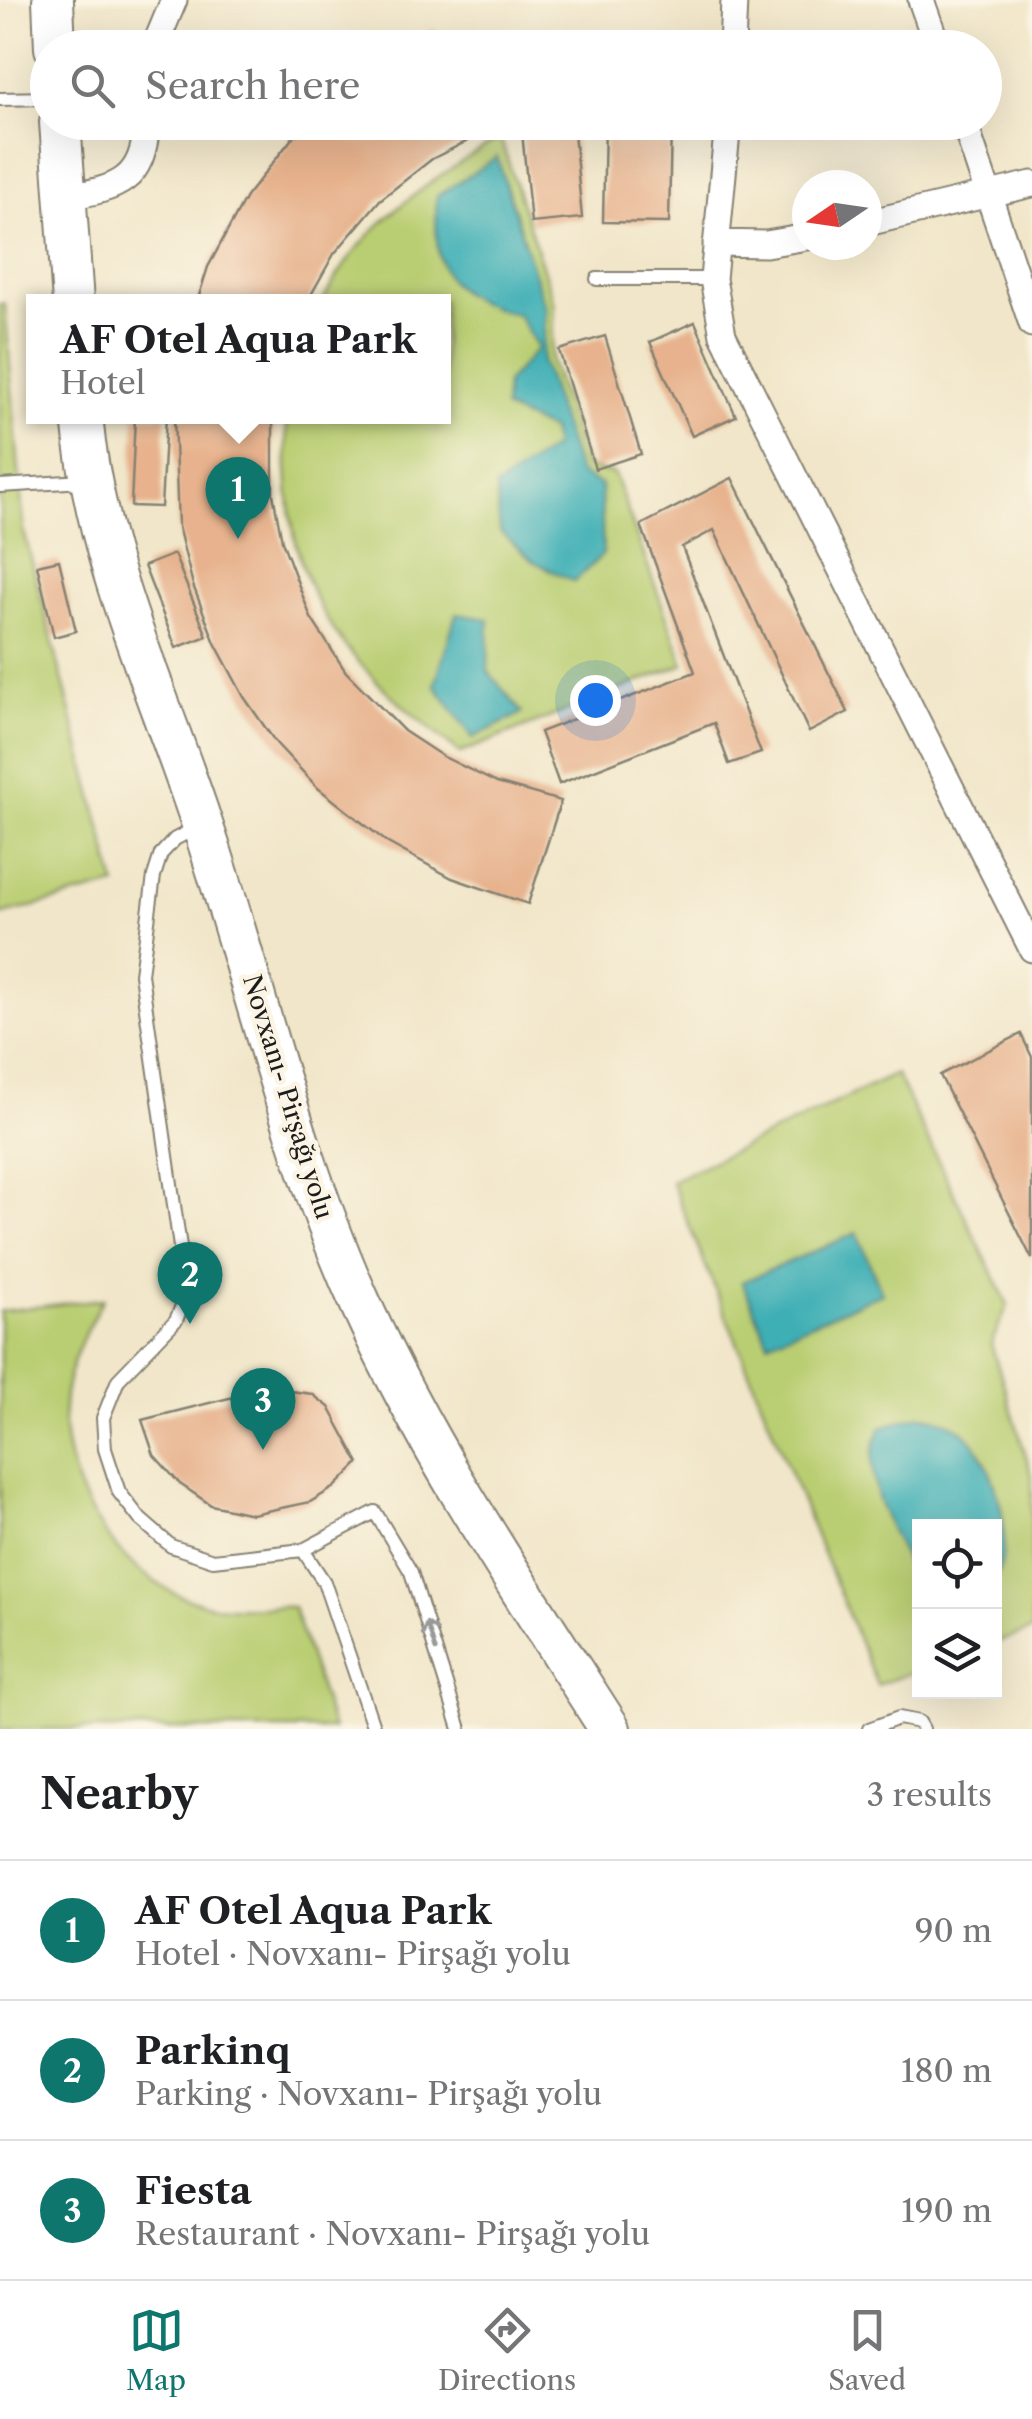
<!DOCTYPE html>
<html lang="en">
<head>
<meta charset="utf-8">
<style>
	body { margin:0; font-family:"Libre Caslon Text",serif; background:#f2f2f2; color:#202124 }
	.controls { position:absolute; right:30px; bottom:30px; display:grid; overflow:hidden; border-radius:0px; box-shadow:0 10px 40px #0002 }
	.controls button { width:90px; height:90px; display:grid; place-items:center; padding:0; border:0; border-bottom:2px solid #e0e0e0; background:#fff; color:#202124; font:50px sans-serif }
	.compass { position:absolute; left:792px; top:170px; width:90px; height:90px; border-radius:50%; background:#fff; box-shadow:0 10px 40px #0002; rotate:257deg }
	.you { position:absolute; left:595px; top:700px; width:35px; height:35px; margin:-25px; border:8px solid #fff; border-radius:50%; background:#1a73e8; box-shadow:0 0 0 15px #1a73e833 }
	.badge { display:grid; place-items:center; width:65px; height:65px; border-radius:50%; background:#0f766e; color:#fff; font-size:32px; font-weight:700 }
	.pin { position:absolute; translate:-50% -82px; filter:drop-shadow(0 2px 5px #0008) }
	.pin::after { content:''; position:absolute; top:52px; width:35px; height:30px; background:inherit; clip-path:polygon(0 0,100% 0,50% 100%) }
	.popup { position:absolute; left:26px; top:294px; width:425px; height:130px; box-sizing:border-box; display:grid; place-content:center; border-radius:0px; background:#fff; filter:drop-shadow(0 2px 8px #0005); font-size:32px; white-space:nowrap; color:#757577 }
	.popup b { font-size:38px; color:#202124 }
	.popup::after { content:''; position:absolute; left:50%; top:100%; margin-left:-20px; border:20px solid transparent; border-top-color:#fff }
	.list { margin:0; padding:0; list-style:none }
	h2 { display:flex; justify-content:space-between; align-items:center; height:130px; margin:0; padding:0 40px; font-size:42px }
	h2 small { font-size:32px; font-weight:400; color:#757577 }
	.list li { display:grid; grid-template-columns:65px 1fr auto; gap:30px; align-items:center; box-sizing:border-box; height:140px; padding:0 40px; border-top:2px solid #e0e0e0 }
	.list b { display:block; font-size:38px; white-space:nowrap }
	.list p { margin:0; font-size:32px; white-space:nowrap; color:#757577 }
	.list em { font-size:32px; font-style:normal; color:#757577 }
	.icon { flex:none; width:55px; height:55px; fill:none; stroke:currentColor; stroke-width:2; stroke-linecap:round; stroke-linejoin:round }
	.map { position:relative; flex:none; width:1032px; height:1729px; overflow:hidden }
	.search { position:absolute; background:#fff; box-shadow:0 10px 40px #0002; left:30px; right:30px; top:30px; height:110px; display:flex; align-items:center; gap:25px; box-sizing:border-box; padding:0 35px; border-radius:55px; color:#757577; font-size:38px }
	.sheet { height:550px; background:#fff }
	nav { display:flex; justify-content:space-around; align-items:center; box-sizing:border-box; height:140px; border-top:2px solid #e0e0e0; background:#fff; font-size:28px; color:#757577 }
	nav a { display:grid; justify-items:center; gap:5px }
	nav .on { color:#0f766e }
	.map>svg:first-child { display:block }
	.green { fill:#b9ce72; stroke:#6a7547; stroke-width:2.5 }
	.water { fill:#3eafb5; stroke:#2d6668; stroke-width:2.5 }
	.building { fill:#e7b28d }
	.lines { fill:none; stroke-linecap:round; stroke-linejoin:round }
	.lane-casing { stroke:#868172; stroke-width:16 }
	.street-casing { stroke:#868172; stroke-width:29 }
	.primary-casing { stroke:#868172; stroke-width:44 }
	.lane { stroke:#fff; stroke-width:12 }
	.street { stroke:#fff; stroke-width:25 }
	.primary { stroke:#fff; stroke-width:40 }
	.oneway { stroke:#999 }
	.labels { text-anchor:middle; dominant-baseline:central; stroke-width:9; stroke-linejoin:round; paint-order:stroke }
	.street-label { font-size:25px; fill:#1c1c1c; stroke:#fcf5e5 }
</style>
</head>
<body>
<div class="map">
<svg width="1032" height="1729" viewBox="0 0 1032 1729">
	<rect width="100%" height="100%" fill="#fcf5e5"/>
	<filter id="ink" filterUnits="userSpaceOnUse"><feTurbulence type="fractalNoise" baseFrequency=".01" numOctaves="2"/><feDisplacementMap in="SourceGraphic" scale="20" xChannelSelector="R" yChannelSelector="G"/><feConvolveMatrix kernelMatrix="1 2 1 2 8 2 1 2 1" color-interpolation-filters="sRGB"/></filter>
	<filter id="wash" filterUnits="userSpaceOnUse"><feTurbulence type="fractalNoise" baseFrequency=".0048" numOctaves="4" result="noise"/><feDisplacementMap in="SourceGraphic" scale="40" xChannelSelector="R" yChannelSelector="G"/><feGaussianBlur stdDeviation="2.25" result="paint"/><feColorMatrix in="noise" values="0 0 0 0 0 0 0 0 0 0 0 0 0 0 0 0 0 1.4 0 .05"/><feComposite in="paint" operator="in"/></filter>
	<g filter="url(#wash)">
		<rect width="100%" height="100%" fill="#f1e6c9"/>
		<path class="green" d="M500 137 555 305 551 362 586 467 614 474 684 664 460 753C329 650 281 590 287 417L443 416V302L323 301C362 223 428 183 500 137Z
			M5 303 24 532 116 885 0 915V304Z
			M896 1074 1008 1305 991 1344 1032 1475V1630L995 1643 994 1526H920L919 1670 877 1685 671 1181Z
			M103 1299C85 1332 66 1368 64 1407 59 1493 128 1592 215 1606 240 1609 268 1606 293 1607L333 1729H0V1311Z"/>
		<path class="water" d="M497 157 546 310 542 362 579 474 601 485 603 554 574 582 533 561 500 532 496 487 554 447 551 430 504 409 506 383 538 348 518 315C442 295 433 272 437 196Z
			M456 614 489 619 488 671 522 713 473 738 435 685Z
			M857 1233 882 1293 768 1342 742 1282Z
			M921 1415C931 1418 943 1419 952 1424 994 1446 1018 1539 995 1579L994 1526H920L919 1580 912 1574C891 1527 857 1478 881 1427Z"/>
		<g id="blocks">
			<path class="building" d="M433 28 443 48H401Z
				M607 36 673 38 672 48H607Z
				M305 122H480L485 132 432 159 380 200 334 254 307 302H197L208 267 246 197Z
				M521 122H573L582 218 531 223Z
				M605 122H671L669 223 603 222Z
				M695 322 736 416 692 436 650 342Z
				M605 336 641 454 595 469 559 350Z
				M135 416H166L161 507 131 506Z
				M174 416H273V494L282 541 311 618 346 672 404 731 442 756 497 783 561 801 528 904 452 878 388 843 318 788 276 743 244 697 215 643 193 585 178 526Z
				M732 478 848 712 809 732 714 530 682 547 761 753 729 764 714 723 559 784 540 732 695 672 641 525Z
				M174 554 207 636 176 648 144 566Z
				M59 560 76 631 54 637 37 565Z
				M1021 1034 1032 1057V1259L940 1075Z
				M269 1388 312 1394 329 1407 359 1463 335 1487 310 1502 252 1514 211 1505 180 1484 154 1455 142 1420Z"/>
		</g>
	</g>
	<g filter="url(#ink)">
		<use href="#blocks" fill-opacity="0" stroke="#868172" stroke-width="2.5"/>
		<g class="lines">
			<g class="lane-casing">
				<path id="lane" d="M0 99 48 98
					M597 279H713
					M0 486 84 481
					M196 828 175 839 161 854 154 876 141 974 184 1275 182 1306 176 1320 118 1380 103 1418 105 1449 119 1492 140 1519 171 1546 213 1560 303 1550 375 1512 411 1572 460 1729
					M303 1550 324 1582 374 1729
					M869 1729 899 1718 919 1722 923 1729"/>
			</g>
			<g class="street-casing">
				<path id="street" d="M921 0 938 48
					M154 48 174 0
					M732 48 734 0
					M728 122 713 279 723 335 1032 949
					M964 122 1032 324
					M66 197C119 188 143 182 147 122
					M867 223 1032 184
					M716 243 766 244 807 237"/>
			</g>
			<g class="primary-casing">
				<path id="primary" d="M53 0 55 48
					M60 122 73 302
					M82 416C95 562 158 690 203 827 256 986 292 1154 362 1307 430 1456 522 1591 610 1729"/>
			</g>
			<use href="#lane" class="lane"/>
			<use href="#street" class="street"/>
			<use href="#primary" class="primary"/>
		</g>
		<defs><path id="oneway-shaft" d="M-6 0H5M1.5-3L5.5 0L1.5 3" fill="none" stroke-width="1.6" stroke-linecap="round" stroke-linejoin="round" transform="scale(2.5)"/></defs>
		<use class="oneway" href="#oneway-shaft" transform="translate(431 1636) rotate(-108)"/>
	</g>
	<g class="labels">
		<g class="street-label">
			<text transform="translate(288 1097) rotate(73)">Novxanı- Pirşağı yolu</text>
		</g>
	</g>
</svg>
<div class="controls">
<button><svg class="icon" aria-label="locate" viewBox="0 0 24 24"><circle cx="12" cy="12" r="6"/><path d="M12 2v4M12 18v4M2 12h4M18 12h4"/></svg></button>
<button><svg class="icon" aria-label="layers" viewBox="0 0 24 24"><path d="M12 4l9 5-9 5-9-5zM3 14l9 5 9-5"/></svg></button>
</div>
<svg class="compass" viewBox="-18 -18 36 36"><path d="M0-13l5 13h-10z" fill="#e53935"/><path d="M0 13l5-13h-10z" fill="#757577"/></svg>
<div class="you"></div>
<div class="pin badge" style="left:238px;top:539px">1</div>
<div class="popup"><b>AF Otel Aqua Park</b>Hotel</div>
<div class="pin badge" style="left:190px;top:1324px">2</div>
<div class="pin badge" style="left:263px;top:1450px">3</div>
<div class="search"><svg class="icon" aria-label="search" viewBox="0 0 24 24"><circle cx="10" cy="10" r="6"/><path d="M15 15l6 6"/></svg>Search here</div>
</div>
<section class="sheet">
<h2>Nearby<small>3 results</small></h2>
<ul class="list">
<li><span class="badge">1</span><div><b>AF Otel Aqua Park</b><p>Hotel · Novxanı- Pirşağı yolu</p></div><em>90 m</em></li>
<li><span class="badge">2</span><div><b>Parkinq</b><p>Parking · Novxanı- Pirşağı yolu</p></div><em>180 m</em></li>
<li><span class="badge">3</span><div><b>Fiesta</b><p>Restaurant · Novxanı- Pirşağı yolu</p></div><em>190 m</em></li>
</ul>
</section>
<nav>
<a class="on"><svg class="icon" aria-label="map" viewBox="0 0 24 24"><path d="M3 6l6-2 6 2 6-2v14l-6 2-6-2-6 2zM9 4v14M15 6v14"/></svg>Map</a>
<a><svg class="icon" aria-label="directions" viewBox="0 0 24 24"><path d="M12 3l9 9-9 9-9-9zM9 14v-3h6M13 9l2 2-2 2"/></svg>Directions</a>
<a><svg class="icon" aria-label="saved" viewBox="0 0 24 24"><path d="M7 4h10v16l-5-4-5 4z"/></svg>Saved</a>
</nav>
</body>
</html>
